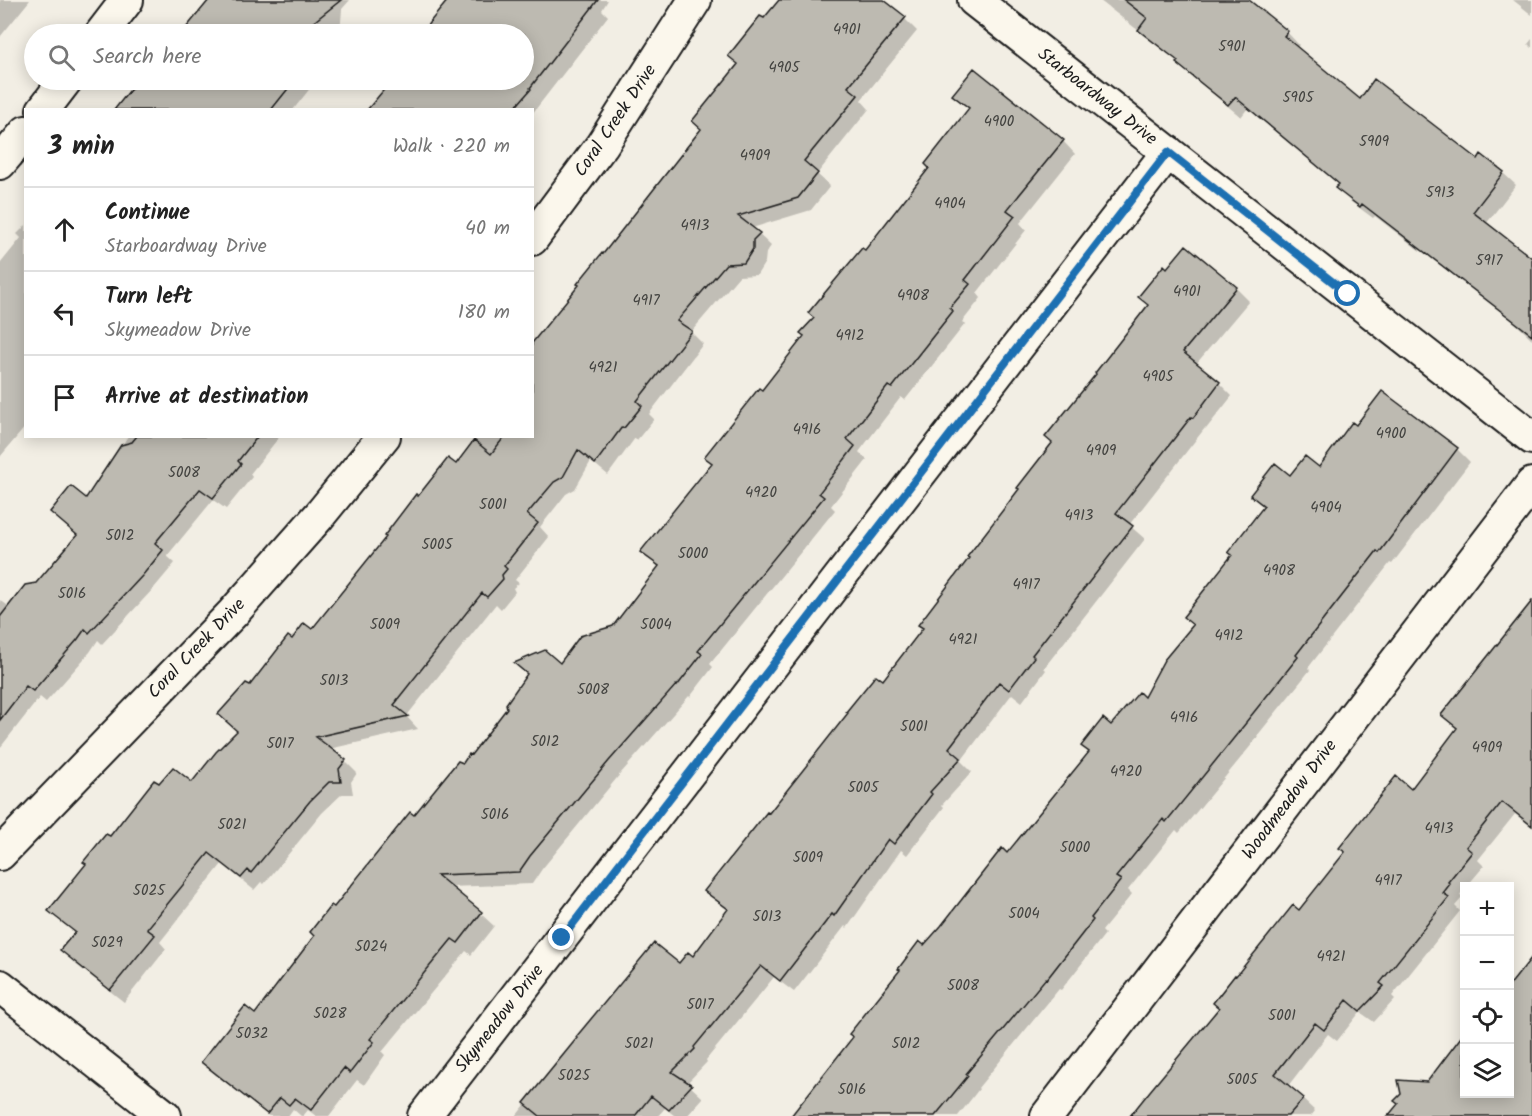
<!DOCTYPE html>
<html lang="en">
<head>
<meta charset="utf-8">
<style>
	body { margin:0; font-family:Kalam,sans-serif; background:#f6f6f6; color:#222 }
	.controls { position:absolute; right:18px; bottom:18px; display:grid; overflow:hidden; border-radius:0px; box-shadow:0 3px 15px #0003 }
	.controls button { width:54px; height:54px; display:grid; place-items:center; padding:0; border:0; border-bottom:2px solid #e0e0e0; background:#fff; color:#222; font:30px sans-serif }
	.stop { position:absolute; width:18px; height:18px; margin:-14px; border:4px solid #1f6fb2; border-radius:50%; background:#fff }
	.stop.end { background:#1f6fb2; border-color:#fff; box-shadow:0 2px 6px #0008 }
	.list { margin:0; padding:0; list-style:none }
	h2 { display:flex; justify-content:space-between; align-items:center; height:78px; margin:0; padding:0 24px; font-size:26px }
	h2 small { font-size:20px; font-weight:400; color:#767676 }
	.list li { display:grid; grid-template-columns:39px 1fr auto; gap:18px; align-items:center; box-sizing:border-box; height:84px; padding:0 24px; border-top:2px solid #e0e0e0 }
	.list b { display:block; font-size:22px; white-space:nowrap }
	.list p { margin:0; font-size:20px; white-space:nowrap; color:#767676 }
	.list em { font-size:20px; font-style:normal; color:#767676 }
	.icon { flex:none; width:33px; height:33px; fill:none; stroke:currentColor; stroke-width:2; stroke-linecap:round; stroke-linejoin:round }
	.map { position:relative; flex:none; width:1532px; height:1116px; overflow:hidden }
	.search { position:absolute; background:#fff; box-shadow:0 3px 15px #0003; left:24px; top:24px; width:510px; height:66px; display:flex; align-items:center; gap:15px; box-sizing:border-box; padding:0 21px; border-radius:33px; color:#767676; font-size:22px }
	.panel { position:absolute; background:#fff; box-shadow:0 3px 15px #0003; left:24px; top:108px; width:510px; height:330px; border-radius:0px }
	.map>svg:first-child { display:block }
	.shadow { fill:#0003 }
	.building { fill:#bdbab1; stroke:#1c1c1c; stroke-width:1.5 }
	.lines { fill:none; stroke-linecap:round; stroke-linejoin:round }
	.street-casing { stroke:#1c1c1c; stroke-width:36 }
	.street { stroke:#fbf7ec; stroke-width:32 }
	.route { stroke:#1f6fb2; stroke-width:8 }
	.labels { text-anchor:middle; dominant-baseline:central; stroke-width:4.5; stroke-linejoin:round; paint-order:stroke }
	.number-label { font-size:15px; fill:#444441 }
	.street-label { font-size:18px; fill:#1c1c1c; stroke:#fbf7ec }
</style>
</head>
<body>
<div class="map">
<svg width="1532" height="1116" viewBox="0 0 1532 1116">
	<rect width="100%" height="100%" fill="#f2eee4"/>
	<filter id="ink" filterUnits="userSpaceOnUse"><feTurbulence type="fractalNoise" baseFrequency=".0167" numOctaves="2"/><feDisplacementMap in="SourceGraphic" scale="12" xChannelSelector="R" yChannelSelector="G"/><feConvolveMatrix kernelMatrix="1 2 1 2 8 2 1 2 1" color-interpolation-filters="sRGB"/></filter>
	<g filter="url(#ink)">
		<path class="shadow" d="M0 0H30L0 37Z
			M211 0H350L342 9 341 22 326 34H183Z
			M455 0H608L602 10 608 16 532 114V110H369L394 80H524V34H421Z
			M781 0H882L905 19 917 31 861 100 869 109 817 174 830 186 811 210 752 228 771 246 766 253 765 262 757 275 739 276 691 332 703 344 649 414 654 419 637 440 635 438 608 475 591 461 575 489 566 494 540 527 549 537 515 580 519 583 513 588 515 592 501 609 496 604 409 713 407 717 418 729 329 749 345 761 357 773 351 782 353 794H342L322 813 264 884 261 882 254 890 222 864 160 942 166 949 124 1002 74 963 62 950 75 933 50 911 110 839 159 785 193 784 239 732 250 688 292 641 312 631 419 498 456 466 479 436H532L603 256 703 130 739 65 730 56 764 21Z
			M1099 0H1247L1287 32 1299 45 1296 48 1360 101 1503 173 1516 185 1486 224 1532 260V339L1514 322 1421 250 1420 251 1375 216 1373 218 1350 201 1337 188 1340 185 1248 108 1241 117 1191 76 1179 62Z
			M1513 0H1532V15Z
			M1532 39V48L1528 44Z
			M147 80H331L323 89 315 82 293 110H116L132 98Z
			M954 95 1063 141 1075 154 1020 223 1026 230 977 293 981 298 962 322 965 324 905 400 901 397 859 452 867 460 831 506 835 510 710 664 713 667 690 697 689 696 621 773 542 869 532 884 449 887 481 914 494 926 471 955 466 951 382 1052 385 1055 364 1085 357 1080 329 1116H316L308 1110 303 1116H301L293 1109 288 1116H269L216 1075 203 1062 255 1016 334 909 414 818 471 757 509 708 528 675 516 663 560 665 613 627 659 567 643 551 713 464 762 392 806 336 816 318 931 168 969 109Z
			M26 225V426L0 457V264L21 238 17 234Z
			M1186 247 1236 288 1249 301 1196 364 1219 383 1232 396 1206 429 1205 428 1129 525 1145 539 1044 668 1046 670 1022 702 1012 694 961 761 972 772 942 805 944 807 907 855 901 850 847 928 845 926 794 992 774 977 706 1060 707 1062 687 1083 703 1098 687 1116H675L665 1108 658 1116H516L579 1038 679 965 693 959 729 911 706 891 883 682 924 629 1149 306 1167 270Z
			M128 436H280L250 474 252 477 226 509 213 500 167 556 175 563 154 588 102 644 98 640 90 652 46 702 40 697 0 748V600L10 607 37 584 78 536 52 512 86 501Z
			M1457 449 1470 462 1392 564 1390 563 1308 668 1310 670 1257 736 1258 737 1179 833 1176 830 1128 890 1132 894 1102 931 1105 934 1061 990 1059 989 978 1088 979 1089 958 1116H792L925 947 1007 855 1111 727 1145 699 1194 626 1234 555 1265 508 1252 495 1291 477 1319 469Z
			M1532 603V827L1515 814 1478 860 1484 866 1467 886H1464V889L1460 895 1462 898 1455 906 1460 911 1392 996 1395 999 1374 1022 1360 1012 1337 1041 1328 1034 1288 1086 1315 1111 1311 1116H1132L1300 912 1346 853 1341 848 1411 791 1458 729 1443 715Z
			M1532 960V1116H1390L1428 1083 1464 1035V1094H1510Z"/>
		<path class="building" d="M209 0H341L305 29 311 34H181Z
			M448 0H598L530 88 531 89 513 110H367L392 80H524V34H420Z
			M779 0H884L906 17 848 87 858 95 804 161 818 173 798 198 738 216 760 233 753 240V249L744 263 726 264 677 321 692 331 637 401 642 406 624 428 622 427 595 464 578 450 563 477 554 482 527 514 538 523 504 566 507 569 502 575 503 579 487 597 482 593 397 700H398L394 705 408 716 316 737 346 760 339 769 341 782H329L310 801 251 873 248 870 241 878 209 853 147 929 155 935 110 990 60 950 75 932 48 911 86 864 83 862 106 834 110 836 154 780 159 783 173 767 192 782 216 752 237 731 218 714 246 683 250 685 288 636 292 639 304 623 312 629 386 537 384 536 416 494 418 496 448 458 456 464 474 440 491 454 505 436H532V343L579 285 577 284 602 253 603 254 701 129 692 121 738 64 728 56 760 16 764 18Z
			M1124 0H1249L1288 31 1284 36 1360 99 1374 79 1478 159 1481 154 1504 172 1473 212 1532 258V335L1362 204 1360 207 1335 188 1339 184 1235 97 1228 105 1176 63 1178 61 1138 30 1147 18Z
			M974 68 1064 140 1007 210 1015 216 965 280 970 284 950 308 953 311 892 388 888 386 847 439 855 446 819 493 824 497 698 651 702 654 677 686 676 685 609 761 530 856 519 872 437 875 482 912 458 943 452 939 370 1039 374 1042 350 1073 344 1068 311 1110 295 1098 289 1105 280 1098 267 1114 201 1062 245 1006 255 1014 314 936 310 932 331 905 334 907 410 812 414 815 458 761 463 763 469 754 471 755 507 708 506 704 527 674 514 663 545 650 560 663 580 636 613 626 659 566 640 552 712 463 704 457 759 388 762 390 804 336 800 333 814 318 808 313 862 248 865 250 929 168 925 164 969 108 952 95Z
			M138 80H295L271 110H114Z
			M1186 245 1237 287 1183 352 1220 382 1193 418 1191 417 1116 513 1133 526 1032 655 1034 657 1009 690 999 682 949 748 961 758 930 792 932 794 894 844 888 839 834 916 832 914 780 981 761 966 694 1047 695 1049 672 1072 692 1085 669 1110 651 1096 635 1116H540L524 1103 577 1038 576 1037 654 943 679 963 688 952 693 956 728 909 704 891 767 812 769 813 848 713 846 712 876 675 883 680 923 628 918 625 969 558 967 557 1019 489 1017 488 1052 443 1045 437 1096 374 1095 373 1148 305 1138 297 1164 265 1167 268Z
			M1382 391 1458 448 1379 553 1377 551 1296 655 1298 657 1246 722V723L1166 822 1163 819 1116 877 1121 880 1091 918 1093 920 1047 979 1046 978 966 1074 968 1076 935 1116H791L853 1037 849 1034 900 970 898 969 919 941 924 945 941 926 1002 848 1007 853 1089 752 1081 746 1103 718 1111 725 1139 692 1144 697 1164 660 1193 625 1183 617 1232 555 1228 552 1264 506 1250 495 1275 463 1290 475 1305 456 1319 467 1352 422 1356 425Z
			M137 436H258L238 461 241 464 213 498 200 489 155 543 163 550 142 576 89 633 85 629 78 639 33 691 26 686 0 720V617L25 585 36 583 77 535 50 512 71 486 86 498 121 445 132 442Z
			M1532 601V826L1502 802 1466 847 1472 852 1448 882 1450 884 1443 893 1449 897 1380 983 1384 986 1360 1011 1347 1000 1324 1030 1315 1023 1275 1074 1304 1098 1288 1116H1130L1150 1091 1219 1008 1213 1003 1235 975 1236 976 1293 905 1299 910 1345 852 1339 848 1396 776 1411 789 1457 728 1441 715Z
			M1532 957V1116H1388L1398 1104 1394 1101 1401 1094 1398 1080 1427 1082 1464 1033V1094H1509V986Z"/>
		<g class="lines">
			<g class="street-casing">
				<path id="street" d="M974 0 1532 438
					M101 34 127 0
					M43 110 66 80
					M0 163 26 132
					M532 239 602 145 695 0
					M0 854 233 613 319 516 384 436
					M0 986 165 1116
					M424 1116 1168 152
					M1047 1116 1532 484"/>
			</g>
			<use href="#street" class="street"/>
		</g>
	</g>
	<g class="lines" filter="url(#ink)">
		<path class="route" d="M562 938 1168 152 1348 294"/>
	</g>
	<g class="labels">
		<g class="number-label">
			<text x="847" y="30">4901</text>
			<text x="1232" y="47">5901</text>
			<text x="784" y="68">4905</text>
			<text x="1298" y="98">5905</text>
			<text x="999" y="122">4900</text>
			<text x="1374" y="142">5909</text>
			<text x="755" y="156">4909</text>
			<text x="1440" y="193">5913</text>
			<text x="950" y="204">4904</text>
			<text x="695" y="226">4913</text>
			<text x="1489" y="261">5917</text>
			<text x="1187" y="292">4901</text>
			<text x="913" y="296">4908</text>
			<text x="646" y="301">4917</text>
			<text x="850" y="336">4912</text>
			<text x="603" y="368">4921</text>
			<text x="1158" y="377">4905</text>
			<text x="807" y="430">4916</text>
			<text x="1391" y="434">4900</text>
			<text x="1101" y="451">4909</text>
			<text x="184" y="473">5008</text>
			<text x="761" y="493">4920</text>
			<text x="493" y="505">5001</text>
			<text x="1326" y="508">4904</text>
			<text x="1079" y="516">4913</text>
			<text x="120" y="536">5012</text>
			<text x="437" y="545">5005</text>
			<text x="693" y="554">5000</text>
			<text x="1279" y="571">4908</text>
			<text x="1026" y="585">4917</text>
			<text x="72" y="594">5016</text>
			<text x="385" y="625">5009</text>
			<text x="656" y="625">5004</text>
			<text x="1229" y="636">4912</text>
			<text x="963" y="640">4921</text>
			<text x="334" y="681">5013</text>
			<text x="593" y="690">5008</text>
			<text x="1184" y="718">4916</text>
			<text x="914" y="727">5001</text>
			<text x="545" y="742">5012</text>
			<text x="280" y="744">5017</text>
			<text x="1487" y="748">4909</text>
			<text x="1126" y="772">4920</text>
			<text x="863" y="788">5005</text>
			<text x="495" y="815">5016</text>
			<text x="232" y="825">5021</text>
			<text x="1439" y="829">4913</text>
			<text x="1075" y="848">5000</text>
			<text x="808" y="858">5009</text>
			<text x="1388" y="881">4917</text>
			<text x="149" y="891">5025</text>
			<text x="1024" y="914">5004</text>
			<text x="767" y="917">5013</text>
			<text x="107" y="943">5029</text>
			<text x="371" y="947">5024</text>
			<text x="1331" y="957">4921</text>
			<text x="963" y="986">5008</text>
			<text x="700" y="1005">5017</text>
			<text x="330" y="1014">5028</text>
			<text x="1282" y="1016">5001</text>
			<text x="252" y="1034">5032</text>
			<text x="639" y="1044">5021</text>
			<text x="906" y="1044">5012</text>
			<text x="574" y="1076">5025</text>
			<text x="1242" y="1080">5005</text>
			<text x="852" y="1090">5016</text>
		</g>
		<g class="street-label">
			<text transform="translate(1097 97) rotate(38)">Starboardway Drive</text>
			<text transform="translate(616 121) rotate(-56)">Coral Creek Drive</text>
			<text transform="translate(197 649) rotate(-46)">Coral Creek Drive</text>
			<text transform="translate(1290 800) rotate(-53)">Woodmeadow Drive</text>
			<text transform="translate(500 1019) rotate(-52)">Skymeadow Drive</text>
		</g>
	</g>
</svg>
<div class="controls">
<button>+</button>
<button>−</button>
<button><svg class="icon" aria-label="locate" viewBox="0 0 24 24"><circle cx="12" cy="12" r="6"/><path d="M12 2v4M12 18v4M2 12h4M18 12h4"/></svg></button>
<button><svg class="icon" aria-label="layers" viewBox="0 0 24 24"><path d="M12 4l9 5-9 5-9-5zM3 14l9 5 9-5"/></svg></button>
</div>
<div class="stop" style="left:1348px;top:294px"></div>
<div class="stop end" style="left:562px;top:938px"></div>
<div class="search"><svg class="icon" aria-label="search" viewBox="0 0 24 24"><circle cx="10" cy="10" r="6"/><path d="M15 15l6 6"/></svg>Search here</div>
<section class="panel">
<h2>3 min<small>Walk · 220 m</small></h2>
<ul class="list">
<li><svg class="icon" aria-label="ahead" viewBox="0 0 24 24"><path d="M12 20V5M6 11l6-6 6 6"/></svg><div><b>Continue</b><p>Starboardway Drive</p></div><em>40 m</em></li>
<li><svg class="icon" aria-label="left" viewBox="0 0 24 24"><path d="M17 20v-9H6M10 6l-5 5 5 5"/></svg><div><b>Turn left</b><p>Skymeadow Drive</p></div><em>180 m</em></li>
<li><svg class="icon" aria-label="arrive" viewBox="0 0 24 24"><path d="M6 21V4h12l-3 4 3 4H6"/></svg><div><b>Arrive at destination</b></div></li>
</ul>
</section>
</div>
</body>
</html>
